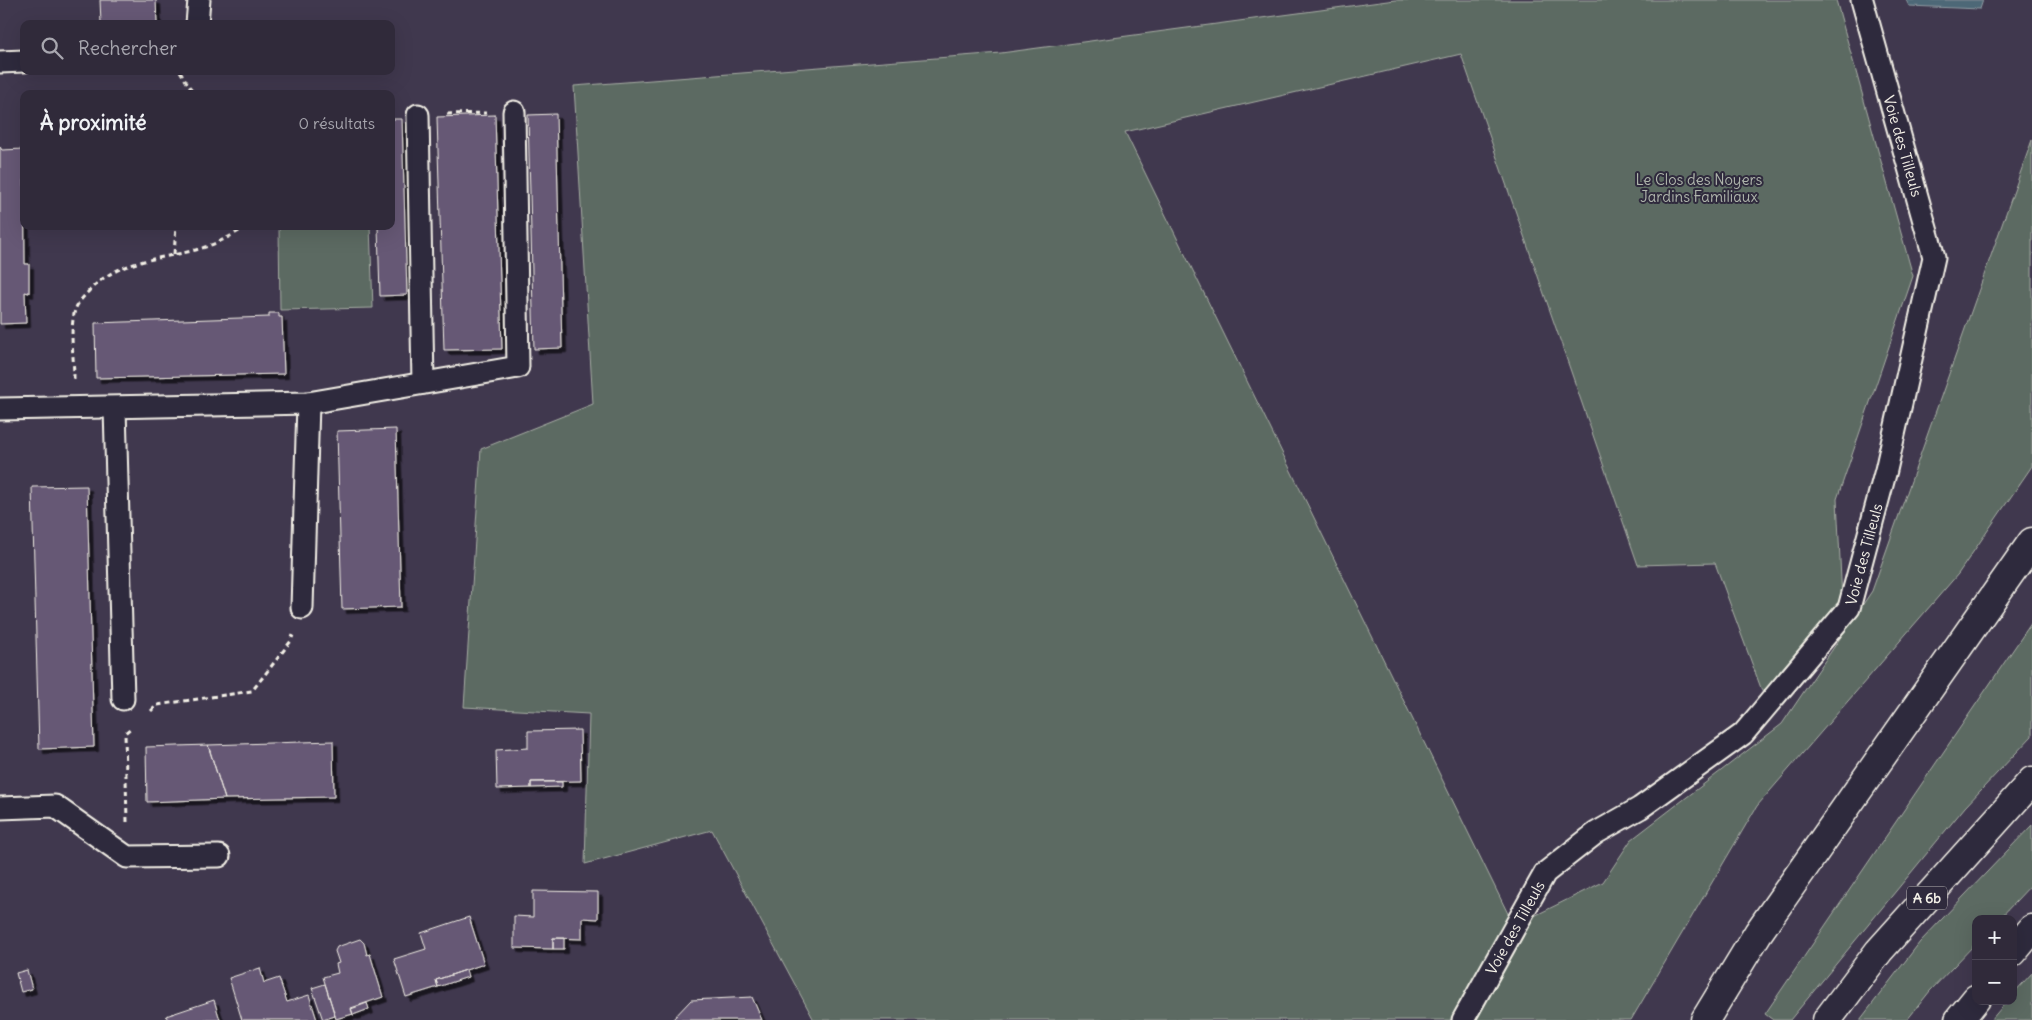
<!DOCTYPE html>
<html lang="fr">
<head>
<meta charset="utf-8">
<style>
	body { margin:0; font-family:Delius,sans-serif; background:#3c3645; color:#f1f3f6 }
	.controls { position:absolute; right:15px; bottom:15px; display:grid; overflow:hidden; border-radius:10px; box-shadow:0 5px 20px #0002 }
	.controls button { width:45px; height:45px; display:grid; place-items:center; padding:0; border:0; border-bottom:1px solid #4b4654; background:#302a3a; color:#f1f3f6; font:25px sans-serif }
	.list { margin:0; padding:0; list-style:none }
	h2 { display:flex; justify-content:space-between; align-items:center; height:65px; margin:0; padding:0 20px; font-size:21px }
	h2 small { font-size:16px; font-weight:400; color:#a8a7af }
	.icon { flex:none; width:28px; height:28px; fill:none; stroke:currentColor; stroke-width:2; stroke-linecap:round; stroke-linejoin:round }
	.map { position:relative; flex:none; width:2032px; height:1020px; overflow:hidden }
	.search { position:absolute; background:#302a3a; box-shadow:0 5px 20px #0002; left:20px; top:20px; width:375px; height:55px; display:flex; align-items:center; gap:12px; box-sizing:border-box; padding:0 18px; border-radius:10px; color:#a8a7af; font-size:19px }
	.panel { position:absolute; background:#302a3a; box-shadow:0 5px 20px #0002; left:20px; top:90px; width:375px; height:140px; border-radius:10px }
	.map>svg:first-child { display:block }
	.green { fill:#5b6b62; stroke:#a8aea5 }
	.water { fill:#4e6777; stroke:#909ea4 }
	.building { fill:#665874; stroke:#f4f1e8; filter:url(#shadow) }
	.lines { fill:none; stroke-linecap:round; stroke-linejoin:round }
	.lane-casing { stroke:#f4f1e8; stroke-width:25 }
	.highway-casing { stroke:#f4f1e8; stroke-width:31 }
	.path { stroke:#f4f1e8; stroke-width:3; stroke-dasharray:5 4; stroke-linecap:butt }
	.lane { stroke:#2f2a3d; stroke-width:21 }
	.highway { stroke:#2f2a3d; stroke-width:28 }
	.labels { text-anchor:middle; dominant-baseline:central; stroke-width:4; stroke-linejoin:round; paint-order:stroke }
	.shield { fill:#2f2a3d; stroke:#b9b5b5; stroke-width:1 }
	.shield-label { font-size:14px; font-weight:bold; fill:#f4f1e8 }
	.street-label { font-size:15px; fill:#f4f1e8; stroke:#2f2a3d }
	.park-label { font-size:15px; fill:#afb5ac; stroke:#2f2a3d }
</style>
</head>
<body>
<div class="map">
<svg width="2032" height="1020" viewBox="0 0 2032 1020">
	<defs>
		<filter id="shadow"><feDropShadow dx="4.5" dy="4.5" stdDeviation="0" flood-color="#0009"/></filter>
	</defs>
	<rect width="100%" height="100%" fill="#40384e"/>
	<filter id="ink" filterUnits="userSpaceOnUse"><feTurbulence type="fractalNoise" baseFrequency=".02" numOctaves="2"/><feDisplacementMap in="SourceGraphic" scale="10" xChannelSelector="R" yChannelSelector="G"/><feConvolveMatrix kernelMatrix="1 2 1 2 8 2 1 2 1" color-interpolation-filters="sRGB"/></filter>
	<g filter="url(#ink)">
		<path class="green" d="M1395 0H1836L1913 276 1837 499 1842 600 1765 699 1715 563 1638 565 1461 54 1125 132 1514 926 1603 882 1631 840 1782 724 1872 591 2032 140V466L1958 574 1757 806 1631 1020H814L712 830 585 864 589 714 464 707 481 449 593 404 574 86 1001 53Z
			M279 226H370L373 308 280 310Z
			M2032 622V736L1965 807 1790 1020H1773L1765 1014Z
			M2032 825V884L1999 919H1976V943L1930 991 1907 1020H1860L1920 942Z
			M2032 973V1020H1991L2007 1001H2013V994Z"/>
		<path class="water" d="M1906 0H1983L1980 9 1909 6Z"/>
		<path class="building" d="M100 0H156L157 24H101Z
			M556 114 562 348 534 349 528 115Z
			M495 115 502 349 444 350 437 117Z
			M391 119H402L407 295 380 296 378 226H391Z
			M0 147 2 150 24 149 25 264H29V293L25 292 26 323 0 324Z
			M269 313H279V317H282L284 374 96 378 95 323 269 317Z
			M396 429 401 607 342 609 337 431Z
			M87 486 94 747 39 749 32 487Z
			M580 730 581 781 531 782V788L497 789 496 750 528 748V731Z
			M333 741 334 797 225 799 208 745Z
			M208 745 225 799 147 802 146 747Z
			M531 782H562V787L531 788Z
			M533 891 598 892V919L582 918V939L553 938V949L514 948V916L533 917Z
			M469 917 484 964 436 980 438 987 406 997 394 959 426 949 421 933Z
			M553 938H564V949H553Z
			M360 939 364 943 367 955 370 954 383 997 351 1008 353 1014 336 1019 323 977 338 973 336 964 339 963 335 951 337 947Z
			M260 968 264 983 279 978 287 1002 309 995 317 1020H242L229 978Z
			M27 970 32 989 21 992 16 973Z
			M466 970 468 977 438 987 436 980Z
			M325 984 335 1016 323 1020 312 988Z
			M752 997 762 1020H672L691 1000Z
			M214 1000 220 1020H168L166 1016Z
			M367 1003 369 1009 353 1015 351 1009Z"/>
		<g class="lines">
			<g class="lane-casing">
				<g id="lane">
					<path d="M197 24 199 0"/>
					<path d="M0 62 24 61"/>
					<path d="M418 115 423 383"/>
					<path d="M115 408 123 699"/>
					<path d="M0 409 308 403 518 367 514 112"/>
					<path d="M302 608 308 403"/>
					<path d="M0 808 55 806 127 857 219 856"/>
					<path id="s1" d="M1463 1020 1545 873 1596 833 1640 808 1743 734 1849 608 1886 470 1934 257 1862 0"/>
				</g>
			</g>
			<g class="highway-casing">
				<path id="highway" d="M2013 952 2032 929
					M1705 1020 1758 933 2032 542
					M1827 1020 1879 951 2032 781
					M1959 1020 1976 999"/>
			</g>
			<path class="path" d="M180 71 194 94
				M447 114 486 113
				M174 254 176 226
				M74 379C74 357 69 331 75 310 77 304 83 297 88 292 117 259 160 260 199 249 216 244 232 236 247 226
				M151 711 157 705 252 691 291 641 293 635
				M127 822 125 733 131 728"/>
			<use href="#lane" class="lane"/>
			<use href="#highway" class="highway"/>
		</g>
	</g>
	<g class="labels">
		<rect class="shield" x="1907" y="886.5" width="40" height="23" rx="4"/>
		<g class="shield-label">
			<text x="1927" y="898">A 6b</text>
		</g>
		<g class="street-label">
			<text transform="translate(1903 146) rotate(74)">Voie des Tilleuls</text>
			<text stroke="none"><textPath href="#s1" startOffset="631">Voie des Tilleuls</textPath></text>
			<text stroke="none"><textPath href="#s1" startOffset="106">Voie des Tilleuls</textPath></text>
		</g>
		<g class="park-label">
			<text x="1699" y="179">Le Clos des Noyers<tspan x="1699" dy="17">Jardins Familiaux</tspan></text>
		</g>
	</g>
</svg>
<div class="controls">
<button>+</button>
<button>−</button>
</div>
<div class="search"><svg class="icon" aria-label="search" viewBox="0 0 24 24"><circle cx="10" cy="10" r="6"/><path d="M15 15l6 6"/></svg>Rechercher</div>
<section class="panel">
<h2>À proximité<small>0 résultats</small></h2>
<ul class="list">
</ul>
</section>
</div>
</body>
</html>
